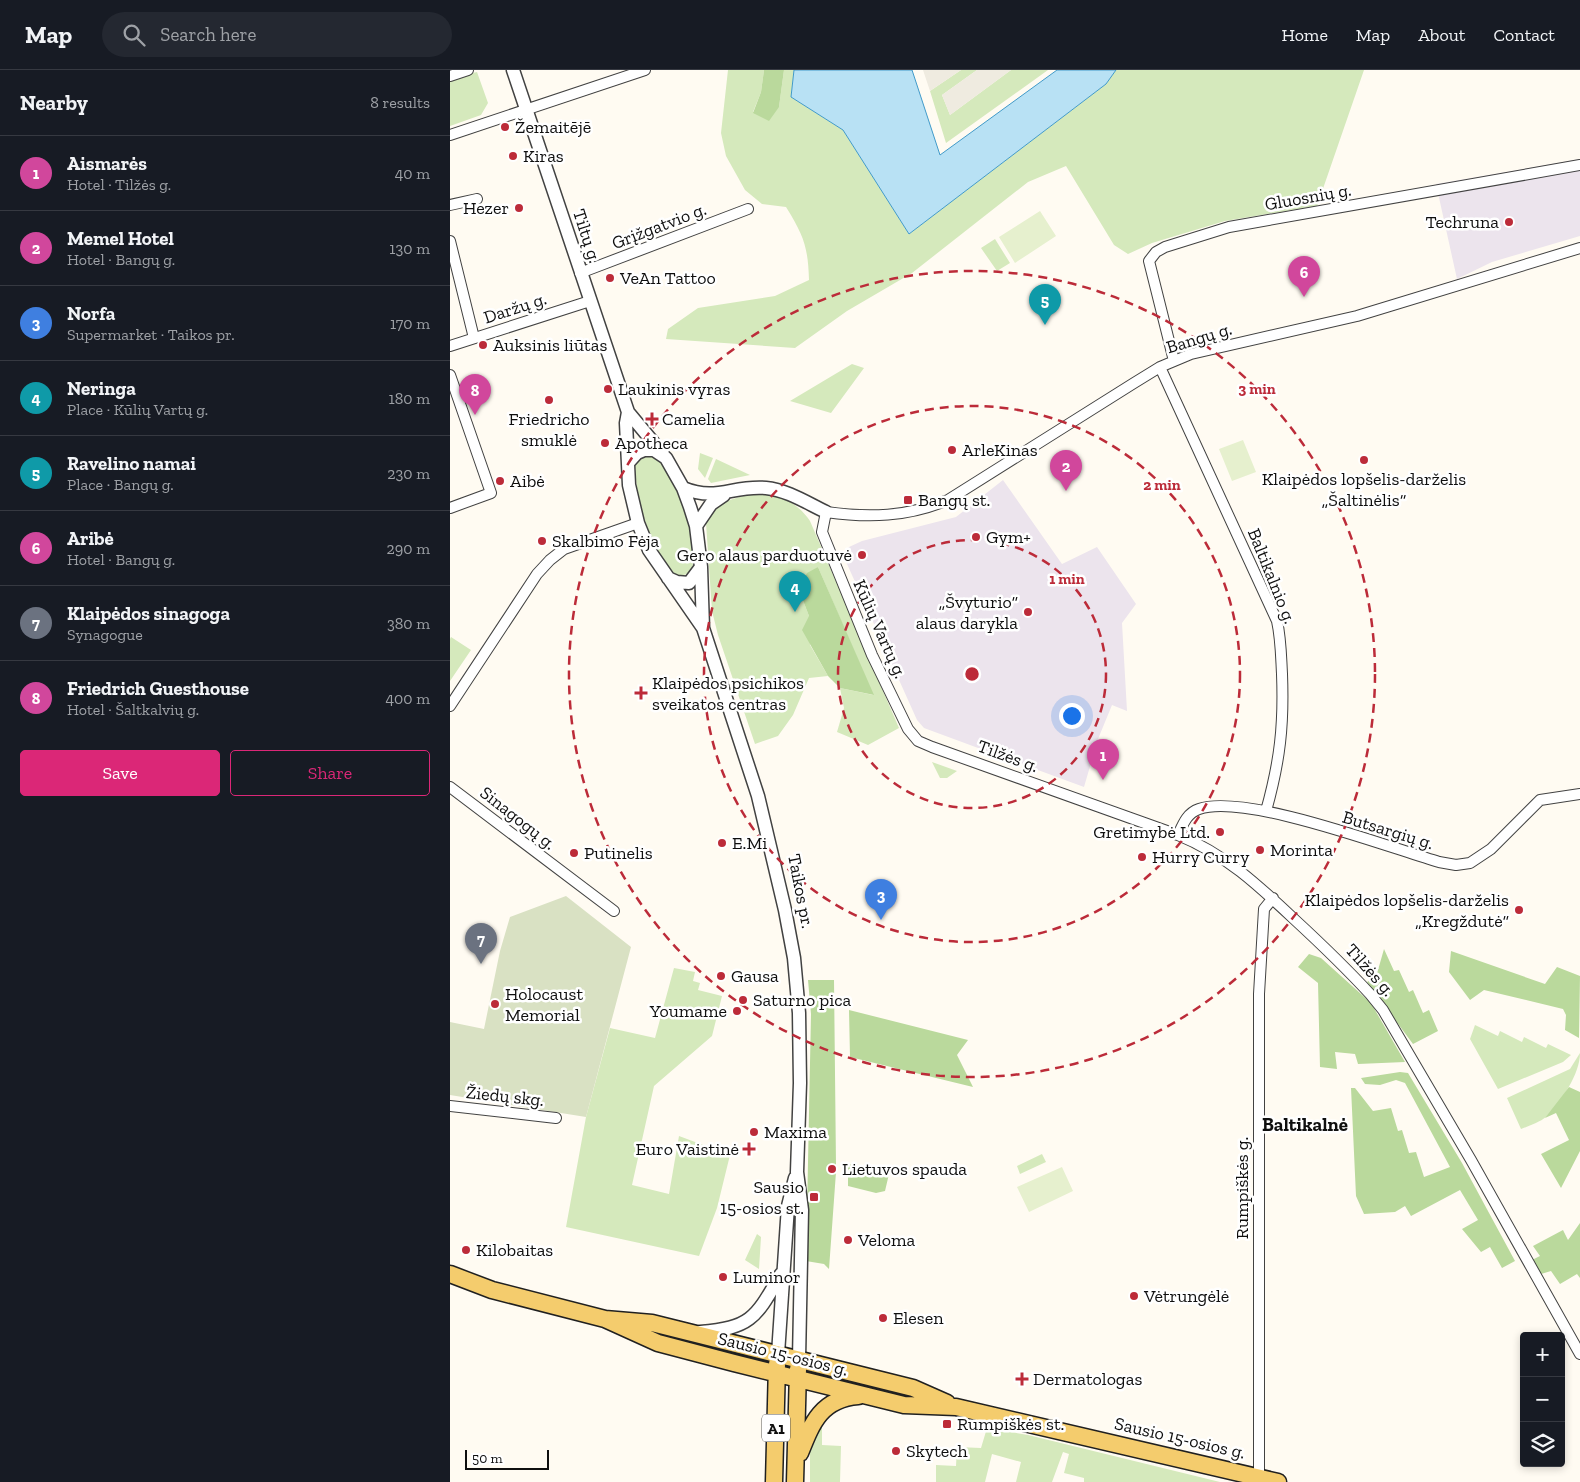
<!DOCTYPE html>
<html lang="en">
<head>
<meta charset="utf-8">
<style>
	body { margin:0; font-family:"Zilla Slab",serif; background:#242831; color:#f1f3f6 }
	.controls { position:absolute; right:15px; bottom:15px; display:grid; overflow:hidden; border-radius:5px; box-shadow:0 2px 8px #0003 }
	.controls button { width:45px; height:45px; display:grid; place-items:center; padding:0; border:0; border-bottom:1px solid #363941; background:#171b24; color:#f1f3f6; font:25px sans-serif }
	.scale { position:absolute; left:15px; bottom:12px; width:84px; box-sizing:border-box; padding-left:5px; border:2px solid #0f0f0f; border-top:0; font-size:14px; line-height:18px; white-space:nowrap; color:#0f0f0f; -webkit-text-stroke:4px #fff; paint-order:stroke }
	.you { position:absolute; left:621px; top:645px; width:18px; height:18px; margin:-12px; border:4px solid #fff; border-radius:50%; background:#1a73e8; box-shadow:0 0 0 8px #1a73e833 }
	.badge { display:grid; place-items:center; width:32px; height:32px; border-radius:50%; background:#db2777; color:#fff; font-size:16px; font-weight:700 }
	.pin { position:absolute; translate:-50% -41px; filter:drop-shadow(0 1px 2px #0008) }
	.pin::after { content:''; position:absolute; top:26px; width:18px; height:15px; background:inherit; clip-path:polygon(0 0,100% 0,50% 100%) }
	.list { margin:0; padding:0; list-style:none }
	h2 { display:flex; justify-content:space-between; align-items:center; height:65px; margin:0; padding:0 20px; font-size:21px }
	h2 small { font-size:16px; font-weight:400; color:#9ea1a6 }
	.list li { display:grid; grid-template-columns:32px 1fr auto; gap:15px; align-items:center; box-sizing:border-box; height:75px; padding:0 20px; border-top:1px solid #363941 }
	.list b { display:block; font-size:19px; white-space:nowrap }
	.list p { margin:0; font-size:16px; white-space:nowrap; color:#9ea1a6 }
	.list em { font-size:16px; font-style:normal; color:#9ea1a6 }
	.actions { display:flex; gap:10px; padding:15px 20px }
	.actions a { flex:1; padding:11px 0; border:1px solid #db2777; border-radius:5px; text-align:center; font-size:18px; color:#db2777 }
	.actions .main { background:#db2777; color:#fff }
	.icon { flex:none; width:28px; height:28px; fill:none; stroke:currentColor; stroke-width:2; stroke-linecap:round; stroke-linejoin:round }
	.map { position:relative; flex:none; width:1130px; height:1412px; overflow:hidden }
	header { display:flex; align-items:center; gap:30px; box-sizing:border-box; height:70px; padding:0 25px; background:#171b24; border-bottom:1px solid #363941 }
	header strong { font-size:24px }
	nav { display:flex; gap:28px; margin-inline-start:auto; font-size:18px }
	.search { width:350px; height:45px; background:#242831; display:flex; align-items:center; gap:12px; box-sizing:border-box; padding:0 18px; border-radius:28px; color:#9ea1a6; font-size:19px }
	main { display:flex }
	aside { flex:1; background:#171b24 }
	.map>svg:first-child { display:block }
	.industrial { fill:#ece4ed }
	.green { fill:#d5e9bc }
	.forest { fill:#bad99c }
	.cemetery { fill:#d9e1c3 }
	.pitch { fill:#e6f0ce }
	.plaza { fill:#efebe0 }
	.water { fill:#b8e1f4; stroke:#419ac9 }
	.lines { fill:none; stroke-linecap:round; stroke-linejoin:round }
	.minor-casing { stroke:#424242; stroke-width:12 }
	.tertiary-casing { stroke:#424242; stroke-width:15 }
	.primary-casing { stroke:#202020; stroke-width:19 }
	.minor { stroke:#fff; stroke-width:10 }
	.tertiary { stroke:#fff; stroke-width:12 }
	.primary { stroke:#f4cc6d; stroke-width:16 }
	.ring { fill:none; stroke:#bc2b39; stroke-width:2.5; stroke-dasharray:9 6 }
	.poi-dot { fill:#bc2b39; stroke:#fff; stroke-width:2 }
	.labels { text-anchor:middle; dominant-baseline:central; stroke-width:5; stroke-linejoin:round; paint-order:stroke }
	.shield { fill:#fff; stroke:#575757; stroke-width:1 }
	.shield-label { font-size:16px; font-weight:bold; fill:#0f0f0f }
	.poi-label { font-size:18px; fill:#0f0f0f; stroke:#fff; text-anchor:start }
	.street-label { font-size:18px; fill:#0f0f0f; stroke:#fff }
	.neighbourhood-label { font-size:19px; font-weight:bold; fill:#0f0f0f; stroke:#fff }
	.centre { fill:#bc2b39; stroke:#fff; stroke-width:2.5 }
	.ring-label { font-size:15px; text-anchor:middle; font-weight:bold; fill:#bc2b39; stroke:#fff; stroke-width:5; stroke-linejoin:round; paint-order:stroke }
</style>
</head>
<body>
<header>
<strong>Map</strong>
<div class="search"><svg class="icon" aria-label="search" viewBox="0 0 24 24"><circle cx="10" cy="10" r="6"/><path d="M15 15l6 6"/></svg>Search here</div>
<nav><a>Home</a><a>Map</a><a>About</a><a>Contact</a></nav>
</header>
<main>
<aside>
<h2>Nearby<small>8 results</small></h2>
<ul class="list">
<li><span class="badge" style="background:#d1479c">1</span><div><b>Aismarės</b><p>Hotel · Tilžės g.</p></div><em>40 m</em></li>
<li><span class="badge" style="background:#d1479c">2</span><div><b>Memel Hotel</b><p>Hotel · Bangų g.</p></div><em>130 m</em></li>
<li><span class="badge" style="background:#3f7fe0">3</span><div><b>Norfa</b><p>Supermarket · Taikos pr.</p></div><em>170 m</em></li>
<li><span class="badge" style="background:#0f9aa8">4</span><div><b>Neringa</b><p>Place · Kūlių Vartų g.</p></div><em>180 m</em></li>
<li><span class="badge" style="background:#0f9aa8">5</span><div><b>Ravelino namai</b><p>Place · Bangų g.</p></div><em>230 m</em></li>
<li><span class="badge" style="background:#d1479c">6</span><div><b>Aribė</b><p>Hotel · Bangų g.</p></div><em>290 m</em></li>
<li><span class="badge" style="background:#6b7280">7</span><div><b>Klaipėdos sinagoga</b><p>Synagogue</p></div><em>380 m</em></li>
<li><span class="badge" style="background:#d1479c">8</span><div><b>Friedrich Guesthouse</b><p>Hotel · Šaltkalvių g.</p></div><em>400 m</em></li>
</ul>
<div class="actions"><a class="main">Save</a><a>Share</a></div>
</aside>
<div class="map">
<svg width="1130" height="1412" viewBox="0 0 1130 1412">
	<rect width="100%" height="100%" fill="#fffbf2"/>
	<path class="industrial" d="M1130 89V166L1042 192 1007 209 986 114Z
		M553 410 612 494 647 477 686 534 672 553 677 641 662 635 648 669 634 717 474 658 467 650 393 485 399 477 412 471 506 447Z"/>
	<path class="green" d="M278 0H314L311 22 303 42 329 37 334 0H344L341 27 393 60 459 164 656 14 666 0H914L867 136 775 151 702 173 678 184 664 175 616 96 578 112 462 203 397 241 345 278 216 269 218 259 248 238 325 226 359 210C358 177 354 166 336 137L312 134 295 120 276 86 271 63Z
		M511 0H527L492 25 500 45 561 0H598L496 73 480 21Z
		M27 2 38 33 31 45 0 56V9Z
		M545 169 560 193 547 201 531 178Z
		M402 294 414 298 381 343 340 331Z
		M250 383 263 388 255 408 248 399Z
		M197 384C201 385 205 387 208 389 227 402 270 519 223 504 199 470 186 435 185 394L187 389Z
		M266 389 300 405 261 413 258 409Z
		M306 423C328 423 347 432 360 451L449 658 418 675 387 662 394 638 390 618 423 625 368 497 349 520 359 546 360 575 378 606 359 608 343 645 328 666 305 674 268 565 262 541 256 453C261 431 287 428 306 423Z
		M1 567 21 580 0 611V569Z
		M482 692 507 701 497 708H490Z
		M224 898 245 902 243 911 250 913 248 920 272 926 262 966 204 1016 182 1115 219 1124 229 1066 280 1085 267 1138 249 1186 116 1157 136 1047 160 958 205 968Z
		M1025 955 1048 966 1050 961 1072 972 1074 967 1096 978 1098 974 1121 985 1113 992 1048 1019 1020 969Z
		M1130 983C1130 1004 1111 1032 1096 1047 1090 1052 1079 1056 1071 1059L1057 1028 1120 999Z
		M592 1084 596 1092 570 1104 567 1096Z
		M307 1164 311 1167 309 1199 295 1190Z
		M372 1354V1375L391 1376 390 1412H360V1370Z
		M537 1358 578 1365 770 1412H634V1408L614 1403 619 1384 613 1382 602 1412H566L571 1392 542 1384 535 1412H486V1395L506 1396 507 1377 531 1378Z"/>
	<path class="forest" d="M314 0H334L329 37 319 51 303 43 311 22Z
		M368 497 424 625 390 618 378 606 352 560 359 546 349 520 357 503Z
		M934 879 944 901 949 900 959 922 963 920 973 943 979 940 988 961 963 974 917 912 926 907Z
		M1001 881 1095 914 1107 897 1130 906 1129 968 1115 960 1116 945 1113 939 1034 920 1020 930 999 902Z
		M859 884 871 888 921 933 955 992 908 994 905 984 885 982 887 999 870 997 868 913 848 897Z
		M358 910H384L386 1096H379V1102H386L379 1199 374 1194 356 1191 361 944Z
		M399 940 518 970 507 985 523 1017 400 987Z
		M950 1002 958 1003 1012 1093 1065 1191 1052 1198 1040 1177 1031 1182 1012 1159 1028 1150 1010 1120 961 1146 955 1136 945 1142 914 1144 906 1126 901 1018H905L923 1041 941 1038 948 1061 952 1060 959 1083 966 1082 974 1107 1000 1097 955 1013 946 1010 930 1015 915 1014 911 1008Z
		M1119 1017 1130 1022V1081L1111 1118 1091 1084 1119 1070 1106 1043 1095 1048Z
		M398 1094 439 1104 435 1121 426 1123 398 1116Z
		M1130 1153V1208L1127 1204 1110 1214 1101 1201 1091 1204 1082 1190 1090 1186 1083 1176 1113 1160 1118 1170Z"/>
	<path class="cemetery" d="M116 826 181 877 136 1047 0 1025V952L34 959 50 881 60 847Z"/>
	<path class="pitch" d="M590 141 606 166 565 193 549 167Z
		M793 370 806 402 782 411 769 379Z
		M612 1097 623 1121 579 1142 567 1117Z"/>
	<path class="plaza" d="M473 0H511L480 21Z
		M527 0H561L500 45 492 25Z"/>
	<path class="water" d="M344 0H462L490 85 607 0H666L656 14 459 164 393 60 341 27Z"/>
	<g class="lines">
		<g class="minor-casing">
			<path id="minor" d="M0 6 18 0
				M0 65 195 0
				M0 135 27 129
				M0 171 24 268
				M1130 178 907 246 741 284 710 297 684 313 498 430C457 447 419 448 376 442L372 462 422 585 458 659 468 671 482 677 728 765C775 784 808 815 844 849 870 873 896 898 920 924L933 940 1021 1090 1130 1284
				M130 203 298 139
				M0 276 140 231
				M724 291 699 191 706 182 715 177 779 157 1130 95
				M710 297 827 551C831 569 831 586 832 604 834 655 830 691 816 741
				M0 305 41 423 0 438
				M0 636 87 504 100 490 114 479 188 453
				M0 717 164 841
				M728 765C733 754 737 743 749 739 795 723 938 777 989 792L1006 795 1020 793 1041 779 1090 730 1130 724
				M0 1036 106 1048
				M809 1411V924L814 839 823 828"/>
		</g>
		<g class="tertiary-casing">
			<path id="tertiary" d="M63 0 178 342 176 353 179 415 188 453 199 480 253 558
				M178 342 213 384
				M178 393 187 383 194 380H204L216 388 233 418 240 437 246 456 251 497 253 558 308 726 335 840 344 888 349 943 350 1013 347 1102 352 1140 349 1289
				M233 418C267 432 282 415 316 418 337 420 357 433 376 442
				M246 456 261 434 274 425
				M218 508 227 512 239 513 251 497
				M250 1262C302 1258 306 1247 331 1204
				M328 1284 338 1136 345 1108"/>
		</g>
		<g class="primary-casing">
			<path id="primary" d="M0 1204 42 1220 155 1249 202 1253 463 1318 497 1333
				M155 1249 208 1273 284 1293 454 1335 506 1337 828 1412
				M350 1383C362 1353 371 1329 408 1326
				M324 1412 327 1294
				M345 1412 348 1299"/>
		</g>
		<use href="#minor" class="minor"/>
		<use href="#tertiary" class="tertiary"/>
		<use href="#primary" class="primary"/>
	</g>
	<g class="ring">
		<circle cx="522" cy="604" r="134"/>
		<circle cx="522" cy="604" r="268"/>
		<circle cx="522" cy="604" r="403"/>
	</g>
	<g class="poi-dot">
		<circle cx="55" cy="57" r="5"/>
		<circle cx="63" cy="86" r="5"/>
		<circle cx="69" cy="138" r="5"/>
		<circle cx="1059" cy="152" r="5"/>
		<circle cx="160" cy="208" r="5"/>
		<circle cx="33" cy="275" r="5"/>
		<circle cx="158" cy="319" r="5"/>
		<circle cx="99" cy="330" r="5"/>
		<path d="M199.5 341.5h5v5h5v5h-5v5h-5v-5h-5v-5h5z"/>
		<circle cx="155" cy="373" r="5"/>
		<circle cx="502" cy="380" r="5"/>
		<circle cx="914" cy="390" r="5"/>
		<circle cx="50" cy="411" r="5"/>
		<rect x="453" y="425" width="10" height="10" rx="2.5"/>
		<circle cx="526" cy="467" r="5"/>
		<circle cx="92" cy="471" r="5"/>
		<circle cx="412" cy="485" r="5"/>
		<circle cx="578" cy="542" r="5"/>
		<path d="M188.5 615.5h5v5h5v5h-5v5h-5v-5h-5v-5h5z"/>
		<circle cx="770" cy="762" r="5"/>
		<circle cx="272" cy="773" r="5"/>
		<circle cx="810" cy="780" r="5"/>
		<circle cx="124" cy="783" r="5"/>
		<circle cx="692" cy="787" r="5"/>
		<circle cx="1069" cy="840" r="5"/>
		<circle cx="271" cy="906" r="5"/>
		<circle cx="293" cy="930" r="5"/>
		<circle cx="45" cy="934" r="5"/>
		<circle cx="287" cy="941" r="5"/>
		<circle cx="304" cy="1062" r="5"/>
		<path d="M296.5 1071.5h5v5h5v5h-5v5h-5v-5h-5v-5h5z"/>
		<circle cx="382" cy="1099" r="5"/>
		<rect x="359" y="1122" width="10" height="10" rx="2.5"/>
		<circle cx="398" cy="1170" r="5"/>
		<circle cx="16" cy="1180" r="5"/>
		<circle cx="273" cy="1207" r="5"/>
		<circle cx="684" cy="1226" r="5"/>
		<circle cx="433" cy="1248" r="5"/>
		<path d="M569.5 1301.5h5v5h5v5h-5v5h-5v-5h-5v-5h5z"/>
		<rect x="492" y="1349" width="10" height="10" rx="2.5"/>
		<circle cx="446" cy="1381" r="5"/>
	</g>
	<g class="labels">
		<rect class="shield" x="312" y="1344.5" width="28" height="27" rx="4"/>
		<g class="shield-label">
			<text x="326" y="1358">A1</text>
		</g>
		<g class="poi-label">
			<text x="65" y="57">Žemaitējē</text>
			<text x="73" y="86">Kiras</text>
			<text x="59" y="138" text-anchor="end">Hezer</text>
			<text x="1049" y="152" text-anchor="end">Techruna</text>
			<text x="170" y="208">VeAn Tattoo</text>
			<text x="43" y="275">Auksinis liūtas</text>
			<text x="168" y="319">Laukinis vyras</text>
			<text x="99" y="349" text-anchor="middle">Friedricho<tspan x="99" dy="21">smuklė</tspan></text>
			<text x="212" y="349">Camelia</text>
			<text x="165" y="373">Apotheca</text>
			<text x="512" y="380">ArleKinas</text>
			<text x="914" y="409" text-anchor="middle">Klaipėdos lopšelis-darželis<tspan x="914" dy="21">„Šaltinėlis“</tspan></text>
			<text x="60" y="411">Aibė</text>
			<text x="468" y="430">Bangų st.</text>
			<text x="536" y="467">Gym+</text>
			<text x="102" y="471">Skalbimo Fėja</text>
			<text x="402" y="485" text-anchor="end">Gero alaus parduotuvė</text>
			<text x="568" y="532" text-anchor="end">„Švyturio“<tspan x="568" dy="21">alaus darykla</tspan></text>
			<text x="202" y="613">Klaipėdos psichikos<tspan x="202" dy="21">sveikatos centras</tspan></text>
			<text x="760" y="762" text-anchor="end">Gretimybė Ltd.</text>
			<text x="282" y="773">E.Mi</text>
			<text x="820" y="780">Morinta</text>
			<text x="134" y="783">Putinelis</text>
			<text x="702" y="787">Hurry Curry</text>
			<text x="1059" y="830" text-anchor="end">Klaipėdos lopšelis-darželis<tspan x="1059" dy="21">„Kregždutė“</tspan></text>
			<text x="281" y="906">Gausa</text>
			<text x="55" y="924">Holocaust<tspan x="55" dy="21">Memorial</tspan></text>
			<text x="303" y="930">Saturno pica</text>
			<text x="277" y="941" text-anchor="end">Youmame</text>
			<text x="314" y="1062">Maxima</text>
			<text x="289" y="1079" text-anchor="end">Euro Vaistinė</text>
			<text x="392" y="1099">Lietuvos spauda</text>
			<text x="354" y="1117" text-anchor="end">Sausio<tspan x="354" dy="21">15-osios st.</tspan></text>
			<text x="408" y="1170">Veloma</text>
			<text x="26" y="1180">Kilobaitas</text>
			<text x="283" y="1207">Luminor</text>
			<text x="694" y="1226">Vėtrungėlė</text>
			<text x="443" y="1248">Elesen</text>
			<text x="583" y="1309">Dermatologas</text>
			<text x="507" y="1354">Rumpiškės st.</text>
			<text x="456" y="1381">Skytech</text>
		</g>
		<g class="street-label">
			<text transform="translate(858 127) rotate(-10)">Gluosnių g.</text>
			<text transform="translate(209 156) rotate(-21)">Grįžgatvio g.</text>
			<text transform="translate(137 166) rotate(72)">Tiltų g.</text>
			<text transform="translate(65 238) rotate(-18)">Daržų g.</text>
			<text transform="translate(749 268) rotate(-17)">Bangų g.</text>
			<text transform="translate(822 506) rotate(68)">Baltikalnio g.</text>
			<text transform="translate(430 559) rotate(66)">Kūlių Vartų g.</text>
			<text transform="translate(558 686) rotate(20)">Tilžės g.</text>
			<text transform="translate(68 748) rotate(38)">Sinagogų g.</text>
			<text transform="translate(938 760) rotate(17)">Butsargių g.</text>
			<text transform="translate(351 821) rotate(79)">Taikos pr.</text>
			<text transform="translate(920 900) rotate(48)">Tilžės g.</text>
			<text transform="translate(55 1026) rotate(6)">Žiedų skg.</text>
			<text transform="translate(792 1118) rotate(-90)">Rumpiškės g.</text>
			<text transform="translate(333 1284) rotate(14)">Sausio 15-osios g.</text>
			<text transform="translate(730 1368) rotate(13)">Sausio 15-osios g.</text>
		</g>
		<g class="neighbourhood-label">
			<text x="855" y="1054">Baltikalnė</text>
		</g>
	</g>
	<circle cx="522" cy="604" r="8" class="centre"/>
	<g class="ring-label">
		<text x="807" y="324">3 min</text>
		<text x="712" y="420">2 min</text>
		<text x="617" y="514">1 min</text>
	</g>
</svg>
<div class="controls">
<button>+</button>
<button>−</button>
<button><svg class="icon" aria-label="layers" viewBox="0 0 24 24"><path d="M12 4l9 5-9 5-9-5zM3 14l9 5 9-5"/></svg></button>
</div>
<div class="scale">50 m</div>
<div class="you"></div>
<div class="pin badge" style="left:653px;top:710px;background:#d1479c">1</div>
<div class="pin badge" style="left:616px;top:421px;background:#d1479c">2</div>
<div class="pin badge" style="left:431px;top:850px;background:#3f7fe0">3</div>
<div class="pin badge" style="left:345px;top:542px;background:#0f9aa8">4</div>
<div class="pin badge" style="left:595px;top:255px;background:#0f9aa8">5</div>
<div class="pin badge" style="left:854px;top:227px;background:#d1479c">6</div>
<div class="pin badge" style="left:31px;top:894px;background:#6b7280">7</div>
<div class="pin badge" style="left:25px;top:345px;background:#d1479c">8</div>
</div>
</main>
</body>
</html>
